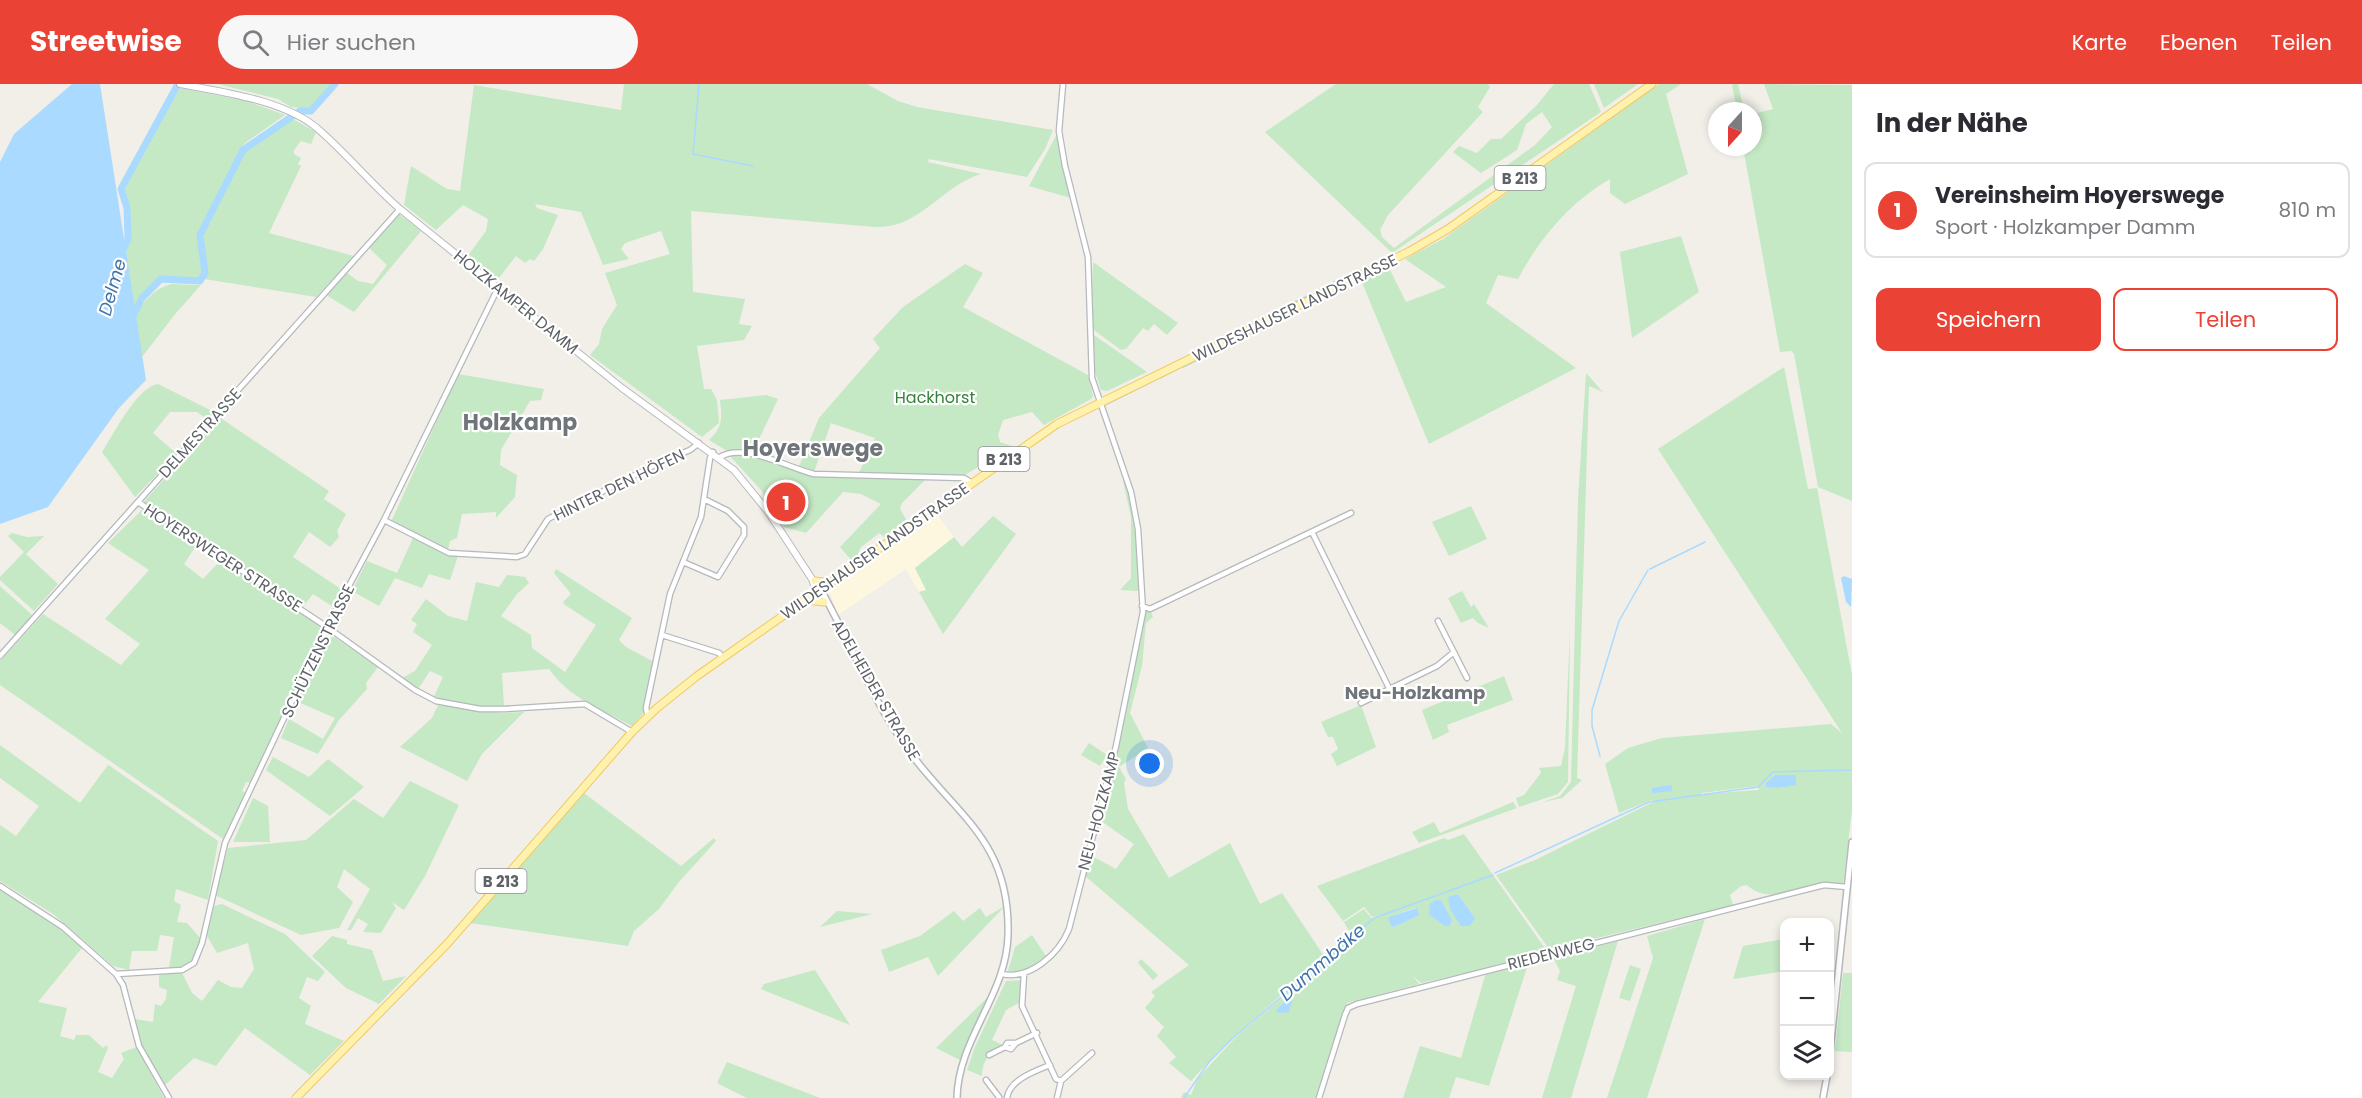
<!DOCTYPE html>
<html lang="de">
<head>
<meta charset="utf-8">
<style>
	body { margin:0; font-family:Poppins,sans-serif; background:#f7f7f7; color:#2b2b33 }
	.controls { position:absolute; right:18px; bottom:18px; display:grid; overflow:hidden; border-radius:12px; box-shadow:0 3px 9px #0003 }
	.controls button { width:54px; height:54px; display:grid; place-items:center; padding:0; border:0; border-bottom:2px solid #e1e1e2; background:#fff; color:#2b2b33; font:30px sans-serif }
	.compass { position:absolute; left:1708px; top:18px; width:54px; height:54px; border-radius:50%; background:#fff; box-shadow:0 3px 9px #0003; rotate:201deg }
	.you { position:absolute; left:1150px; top:680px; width:21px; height:21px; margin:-15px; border:4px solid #fff; border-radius:50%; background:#1a73e8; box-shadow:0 0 0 9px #1a73e833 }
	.badge { display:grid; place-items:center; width:39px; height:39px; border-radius:50%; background:#ea4335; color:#fff; font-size:20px; font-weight:700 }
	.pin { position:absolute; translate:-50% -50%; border:3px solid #fff; box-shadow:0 2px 6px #0006 }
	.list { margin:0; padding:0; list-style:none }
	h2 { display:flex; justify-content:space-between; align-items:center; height:78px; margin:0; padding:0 24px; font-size:26px }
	h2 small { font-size:20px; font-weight:400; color:#7c7c81 }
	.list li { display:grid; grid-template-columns:39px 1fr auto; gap:18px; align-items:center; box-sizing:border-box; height:96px; margin:0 12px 12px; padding:0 12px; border:2px solid #e1e1e2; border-radius:12px }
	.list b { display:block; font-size:22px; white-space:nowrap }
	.list p { margin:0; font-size:20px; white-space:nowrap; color:#7c7c81 }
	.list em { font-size:20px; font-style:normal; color:#7c7c81 }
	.actions { display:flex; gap:12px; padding:18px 24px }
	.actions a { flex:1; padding:14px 0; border:2px solid #ea4335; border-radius:12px; text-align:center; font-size:21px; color:#ea4335 }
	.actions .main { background:#ea4335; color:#fff }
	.icon { flex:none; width:33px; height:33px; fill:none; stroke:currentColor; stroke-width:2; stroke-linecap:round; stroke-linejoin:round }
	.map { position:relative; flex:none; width:1852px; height:1014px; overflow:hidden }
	header { display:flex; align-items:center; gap:36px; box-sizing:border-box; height:84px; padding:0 30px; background:#ea4335; color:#fff }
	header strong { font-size:28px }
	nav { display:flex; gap:33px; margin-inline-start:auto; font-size:21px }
	.search { width:420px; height:54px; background:#f7f7f7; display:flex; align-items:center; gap:15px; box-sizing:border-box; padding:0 21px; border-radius:33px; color:#7c7c81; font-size:22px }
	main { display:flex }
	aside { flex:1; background:#fff }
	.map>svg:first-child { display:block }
	.commercial { fill:#fef7e0 }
	.green { fill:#c5e8c5; fill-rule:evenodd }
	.water { fill:#aadaff }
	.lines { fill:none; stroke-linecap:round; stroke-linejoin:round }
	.stream { stroke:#aadaff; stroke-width:1.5 }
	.river { stroke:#aadaff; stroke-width:7 }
	.minor-casing { stroke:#b5b8bc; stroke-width:7 }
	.tertiary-casing { stroke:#b5b8bc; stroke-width:8 }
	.secondary-casing { stroke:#b6babf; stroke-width:8 }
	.primary-casing { stroke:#f2c960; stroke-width:9 }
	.minor { stroke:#fff; stroke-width:4.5 }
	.tertiary { stroke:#fff; stroke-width:5 }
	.secondary { stroke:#fff; stroke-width:6 }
	.primary { stroke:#fff2af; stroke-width:7 }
	.labels { text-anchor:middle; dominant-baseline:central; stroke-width:4.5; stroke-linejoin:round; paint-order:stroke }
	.shield { fill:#fff; stroke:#8f9295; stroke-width:1.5 }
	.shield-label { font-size:15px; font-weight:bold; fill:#5f6368 }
	.street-label { font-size:16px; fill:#5f6368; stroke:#fff }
	.park-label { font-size:16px; fill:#348238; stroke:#fff }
	.water-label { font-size:18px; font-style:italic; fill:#4174aa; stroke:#fff }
	.neighbourhood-label { font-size:18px; font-weight:bold; fill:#70757a; stroke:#fff }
	.district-label { font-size:22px; font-weight:bold; fill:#70757a; stroke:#fff }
</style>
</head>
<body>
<header>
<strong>Streetwise</strong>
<div class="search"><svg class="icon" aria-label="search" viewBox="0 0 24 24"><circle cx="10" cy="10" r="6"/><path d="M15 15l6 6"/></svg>Hier suchen</div>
<nav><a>Karte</a><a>Ebenen</a><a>Teilen</a></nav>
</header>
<main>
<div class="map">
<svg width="1852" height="1014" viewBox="0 0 1852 1014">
	<rect width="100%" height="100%" fill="#f1efe8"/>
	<path class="commercial" d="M936 429 954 453 915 484 926 506 919 508 906 485 838 531 829 507Z"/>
	<path class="green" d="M218 0H332L311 25 291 23 278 15Z
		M624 0H867L898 17 917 23 1053 46 1045 65 1027 93 929 75 928 78 981 90C941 102 920 145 875 143L691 127 693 208 745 215 739 240 752 242 744 256 697 262 704 305H711L717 316 719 339 702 353 590 271 599 260 602 245 617 221 605 189 670 170 661 147 625 159 621 165 629 175 603 181 581 128 535 120 537 124 558 131 543 165 534 177 530 175 525 179 516 172 498 195 467 173 486 147 488 135 463 121 436 146 404 121 411 82 447 105 460 107 474 1 621 26Z
		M1336 0H1488L1490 3 1478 23 1483 28 1388 131 1380 146 1382 153 1394 164 1535 61 1552 43 1542 28 1526 40 1517 66 1481 89 1453 68 1459 62 1477 69 1491 55H1501L1537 21 1554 0H1589L1601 28 1392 169 1265 48Z
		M1594 0H1638L1604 24Z
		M1659 0H1681L1666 10 1688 90 1625 120 1610 109V95C1570 118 1539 155 1518 195L1498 191 1486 219 1576 284 1429 360 1361 196 1388 182 1406 218 1446 203 1405 175 1443 155Z
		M1732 0H1738L1744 27H1737Z
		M1764 0 1852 1V417L1818 403 1794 270 1791 267 1780 268 1743 63H1753V30L1773 25Z
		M180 4 246 17 285 31 245 59 239 68 199 151 204 188 200 195 161 194 141 213 135 227 121 172 129 159V124L123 113 124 98Z
		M291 34 316 48 311 60 301 57 294 66V70L301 74 298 80 301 82 269 149 354 172 316 213 204 195 206 187 201 153 239 79 248 62Z
		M1057 50 1071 114 1029 102Z
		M399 130 421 147 354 228 326 211 347 189 358 197 373 200 387 181 369 164Z
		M1681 152 1699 208 1632 254 1620 168Z
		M1093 178 1178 239 1167 251 1154 240 1148 247 1143 244 1126 265 1121 266 1091 244Z
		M965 180 983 189 963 223 1088 291 1093 312 1091 315 1044 341 1032 328 1003 336 998 351 1000 358 1012 362 965 391 859 389 875 354 831 339 814 388 799 382 819 334 880 264 873 255 903 223Z
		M172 200 201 201 176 229 132 286 117 263C132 239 142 207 172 200Z
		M1091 249 1147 288 1107 307 1101 306 1094 285Z
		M1784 283 1808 405 1817 404 1852 591V726L1843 800C1813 798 1771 824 1747 801L1741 802 1730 811 1733 821 1593 855 1595 863 1618 857 1571 1014H1542L1576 902 1557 896 1560 887 1554 875 1528 880 1489 1002 1456 993 1449 1014H1403L1420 962 1461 974 1485 892 1484 885 1421 899 1413 892 1419 900 1347 919 1317 1014H1181L1184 1008 1191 1011 1198 994 1236 953 1356 850 1352 852 1344 838 1364 825 1372 835 1389 829 1372 833 1364 823 1343 837 1317 802 1444 754 1448 756 1464 750 1544 863 1547 862 1496 791 1535 776 1653 718 1652 716 1619 729 1605 680 1628 664 1662 654 1831 640 1842 649 1658 365ZM1775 691H1792L1782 703 1778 704 1773 692ZM1758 702 1759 706 1701 710V709ZM1458 810 1475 834 1448 814ZM1441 816 1452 836 1450 842H1444L1433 833ZM1415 824 1418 831 1394 843 1388 833Z
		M1586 289 1603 308 1589 302 1577 694 1582 696 1562 714 1543 718 1560 712 1571 698 1578 415Z
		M458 290 544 305 541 316 530 317 501 366 500 381 517 391 515 413 496 434V428L462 430 457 454 450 457 448 466 391 438Z
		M158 300 214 328 208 336 197 328H170L153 349 177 370 135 413 102 368C114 350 137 303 158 300Z
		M766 311 778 315 753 368 727 367 709 356C723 343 722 334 720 316Z
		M219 333 329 407 324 415 346 430 337 447 339 453 330 463 309 448 293 473 344 507 335 524 313 510 302 524 143 419Z
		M729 371H754L814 392 926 395 902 419 900 425 907 437 884 453 879 449 860 464 858 471 852 477 840 463 881 420 861 410 843 408 806 449 784 443 761 406Z
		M1123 397H1125L1134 436 1139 507 1120 506 1131 494V433Z
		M1471 422 1487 455 1449 472 1432 438Z
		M142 426 196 462 184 480 203 495 221 476 324 543 251 699 246 698 242 707 246 709 223 755 0 601V577L43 530 121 581 140 560 105 535 149 486 108 459Z
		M993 432 1016 450 943 550 919 508 926 506 915 484 954 453 962 463Z
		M12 449 27 453 44 452 26 470 58 500 34 527 0 496V493L24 468 8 452Z
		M413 454 458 472 450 496 429 490 422 504 395 494 379 522 352 507 367 477 397 489Z
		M556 485 632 534 619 556 626 563 654 578 643 630 632 642C602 626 568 613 549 585L502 589 504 623 457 621 433 615 443 593 430 587 418 605 402 594 415 587 432 561 413 548 417 540 411 536 426 515 448 532 467 537 476 498 499 503 507 491 525 493 529 499 517 510 501 532 531 551 532 564 565 588 596 541 565 521 563 518 571 510 554 489Z
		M0 502 32 531 15 551 0 539Z
		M1462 507 1471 523 1474 520 1489 544 1478 539 1473 534 1461 539 1448 514Z
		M1144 526H1150L1153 533 1146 539 1142 582 1130 629 1148 664 1119 683 1126 695 1124 699 1128 725 1169 794 1230 759 1260 820 1282 809 1324 872 1219 967 1191 997 1169 979 1176 973 1157 952 1164 943 1145 924 1155 912 1151 908 1189 881 1084 791 1090 771 1116 785 1134 760 1098 735 1125 629Z
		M1570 546 1568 698 1558 710 1519 723 1516 714 1524 711 1541 689 1539 684 1561 682 1565 664Z
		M328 549 378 583 366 599 367 605 339 636 318 670 281 654 289 635 323 655 335 634 298 618Z
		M1504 592 1513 616 1447 641 1449 648 1433 656 1422 626Z
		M438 621 502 629 524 628 482 670 467 697 400 663 432 634Z
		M1361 621 1376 663 1337 682 1331 670 1338 665 1333 653H1328L1321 638Z
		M1089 659 1107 671 1100 682 1081 671Z
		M0 661 80 719 108 681 110 682 218 757 208 816 176 805 174 817 181 821 177 838 187 839 201 855 198 868 188 883 169 884 174 853 160 851 157 867H132L129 886 113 882 53 830 0 797V741L16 752 39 722 0 694Z
		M273 673 309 693 328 675 364 703 330 732 266 686Z
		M410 697 459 721 425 792 404 826 392 818 396 824 381 849 363 848 368 840 358 834 351 846H347L370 805 344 785 337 803 353 818 339 844 301 851 215 811 228 764 306 756 354 715 383 734Z
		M584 709 681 782 714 754 716 757 678 799 659 825 634 847 628 862 470 839Z
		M253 714 268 722 270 758H233Z
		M1513 718 1517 724 1419 759 1412 748 1434 738 1440 749Z
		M0 805 61 845 82 864 38 918 67 924 60 952 74 956 76 951H89L103 964 107 961 108 964 98 988 112 994 124 975 121 969 137 963 164 1014H0Z
		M222 820 285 850 325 888 318 897 307 893 299 914 311 922 305 940 344 957 310 991 245 944 216 982 194 974 164 1002 142 961 135 935 153 938 155 920 161 922 166 915 167 906 159 903V890L182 889 192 909 202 917 218 896 231 903 242 904 254 885 248 859 217 869 207 852 214 822Z
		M1005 822 938 892 928 873 889 888 881 866 920 852 954 827 963 837 980 824 986 833Z
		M837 827 872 830 820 843Z
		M1705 835 1647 1014H1607L1653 874 1647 852Z
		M1032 851 1046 872 1023 888 1008 887 1015 863Z
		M332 852 347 856V860L372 866 383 897 406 892 379 920 346 904 312 872Z
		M1784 855V887L1733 895 1743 862Z
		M1141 875 1158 891 1153 896 1138 879Z
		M1630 881 1641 885 1630 917 1619 914Z
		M815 886 850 941 761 905 764 900Z
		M1843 889H1852V968L1835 967Z
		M1022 896 1020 918 1006 926 992 956 1003 961 1002 963C987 971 983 976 982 992L967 986 975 963 1006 897Z
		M990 911 960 976 936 964Z
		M727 978 820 1014H747L717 999Z"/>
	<path class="water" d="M72 0H100L146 296 119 324 48 423 0 440V78L14 50Z
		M1844 492 1852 495 1851 523 1846 518 1841 494Z
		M1775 691H1796V701L1778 704 1766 703V699Z
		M1669 701 1672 702V707L1652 709V704Z
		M1458 810 1475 834 1470 842H1461L1450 825 1448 813Z
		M1436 816H1441L1452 836 1450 842H1444L1429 830 1430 820Z
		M1417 824 1419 831 1394 843 1391 842 1388 833Z
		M1288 914 1292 917 1289 928 1278 929 1276 927Z"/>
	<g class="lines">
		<path class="stream" d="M699 0 693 70 753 82
			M1318 207 1341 194
			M1292 219 1312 210
			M1276 237 1291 230
			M1221 264 1270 240
			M1183 283 1218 266
			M1160 294 1179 284
			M1105 321 1157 295
			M1650 485 1705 458
			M1600 672 1592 642V626L1619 537 1648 486
			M1495 789 1649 718 1758 703 1773 688 1852 686
			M1184 1014 1209 978 1233 954 1374 834 1493 791"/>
		<path class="river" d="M121 170 128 155 127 124 121 105 178 0
			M131 236 142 214 161 195 200 197 205 189 200 151 243 66 300 27H311L335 0"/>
		<g class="minor-casing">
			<path id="minor" d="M720 373C744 358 788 384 814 390L964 394 972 399
				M138 418 327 543 415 606 436 617 480 625H504L585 620 632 648
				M384 436 449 469 517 473 525 470 548 435 659 379 690 366 699 359
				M1312 448 1389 604
				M683 478 718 493 744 451V443L728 427 704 415
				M1142 522 1150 525 1351 429
				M1438 537 1467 594
				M662 551 719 569 723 574
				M0 572 400 125
				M1361 619 1437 582 1454 568
				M648 633 646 624 670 510 701 433 710 374 713 368
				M0 802 63 843 116 890 123 901 139 962 169 1014
				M116 890 182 886 194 879 202 859 225 759 327 543 384 436 498 204
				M1002 890C1030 896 1059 870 1069 845L1116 662 1143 528 1138 445 1131 408 1092 294 1088 173 1065 82 1059 47 1063 0
				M1024 890 1022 922 1056 995 1061 997
				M1005 963 1011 965 1016 959 1037 949
				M989 971 1005 963 1007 959H1016
				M986 996 999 1013
				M1007 1014C1009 996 1035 987 1050 981
				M1057 1014 1061 997 1092 969
				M1319 1014 1345 931 1348 924 1357 920 1824 801 1847 803"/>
		</g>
		<g class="tertiary-casing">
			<path id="tertiary" d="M821 506C848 554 869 608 900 654 947 727 1011 750 1008 851 1007 910 958 955 957 1014
				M1830 967 1852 758
				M1823 1014 1827 992"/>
		</g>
		<g class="secondary-casing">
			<path id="secondary" d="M180 0C221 8 285 16 318 45 347 70 371 100 400 125L622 304 734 386 769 429 812 495 817 509"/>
		</g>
		<g class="primary-casing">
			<path id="primary" d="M815 497 830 499
				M806 516 824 518
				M296 1014 447 860 632 648 657 624 697 592 1057 340 1410 167 1448 145 1652 0"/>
		</g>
		<use href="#minor" class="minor"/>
		<use href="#tertiary" class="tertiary"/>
		<use href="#secondary" class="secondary"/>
		<use href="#primary" class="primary"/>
	</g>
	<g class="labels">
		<g class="shield">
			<rect x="1494.5" y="82" width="51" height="24" rx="4.5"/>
			<rect x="978.5" y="363" width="51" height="24" rx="4.5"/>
			<rect x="475.5" y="785" width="51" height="24" rx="4.5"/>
		</g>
		<g class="shield-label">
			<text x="1520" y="94">B 213</text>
			<text x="1004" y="375">B 213</text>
			<text x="501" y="797">B 213</text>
		</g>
		<g class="street-label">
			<text transform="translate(516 218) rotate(39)">HOLZKAMPER DAMM</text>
			<text transform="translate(1295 224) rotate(-26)">WILDESHAUSER LANDSTRASSE</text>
			<text transform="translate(200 349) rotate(-48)">DELMESTRASSE</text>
			<text transform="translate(619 401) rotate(-26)">HINTER DEN HÖFEN</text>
			<text transform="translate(875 467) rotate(-35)">WILDESHAUSER LANDSTRASSE</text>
			<text transform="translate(223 474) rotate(33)">HOYERSWEGER STRASSE</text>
			<text transform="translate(318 567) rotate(-64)">SCHÜTZENSTRASSE</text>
			<text transform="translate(876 606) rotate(60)">ADELHEIDER STRASSE</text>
			<text transform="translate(1099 727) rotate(-75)">NEU-HOLZKAMP</text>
			<text transform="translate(1551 870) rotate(-14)">RIEDENWEG</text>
		</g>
		<g class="park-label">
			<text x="935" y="313">Hackhorst</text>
		</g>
		<g class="water-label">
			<text transform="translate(112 203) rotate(-74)">Delme</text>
			<text transform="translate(1322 878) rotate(-41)">Dummbäke</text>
		</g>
		<g class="neighbourhood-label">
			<text x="1415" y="608">Neu-Holzkamp</text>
		</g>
		<g class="district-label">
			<text x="520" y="338">Holzkamp</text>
			<text x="813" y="364">Hoyerswege</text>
		</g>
	</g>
</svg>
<div class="controls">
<button>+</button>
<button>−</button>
<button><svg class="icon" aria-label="layers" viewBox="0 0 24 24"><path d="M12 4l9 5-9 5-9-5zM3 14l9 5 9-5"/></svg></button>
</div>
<svg class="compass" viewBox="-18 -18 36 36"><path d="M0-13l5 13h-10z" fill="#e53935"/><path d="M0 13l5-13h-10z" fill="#7c7c81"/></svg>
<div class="you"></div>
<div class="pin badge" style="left:786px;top:418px">1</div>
</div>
<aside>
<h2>In der Nähe<small></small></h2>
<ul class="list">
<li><span class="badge">1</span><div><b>Vereinsheim Hoyerswege</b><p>Sport · Holzkamper Damm</p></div><em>810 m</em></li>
</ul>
<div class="actions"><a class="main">Speichern</a><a>Teilen</a></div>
</aside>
</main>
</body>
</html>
